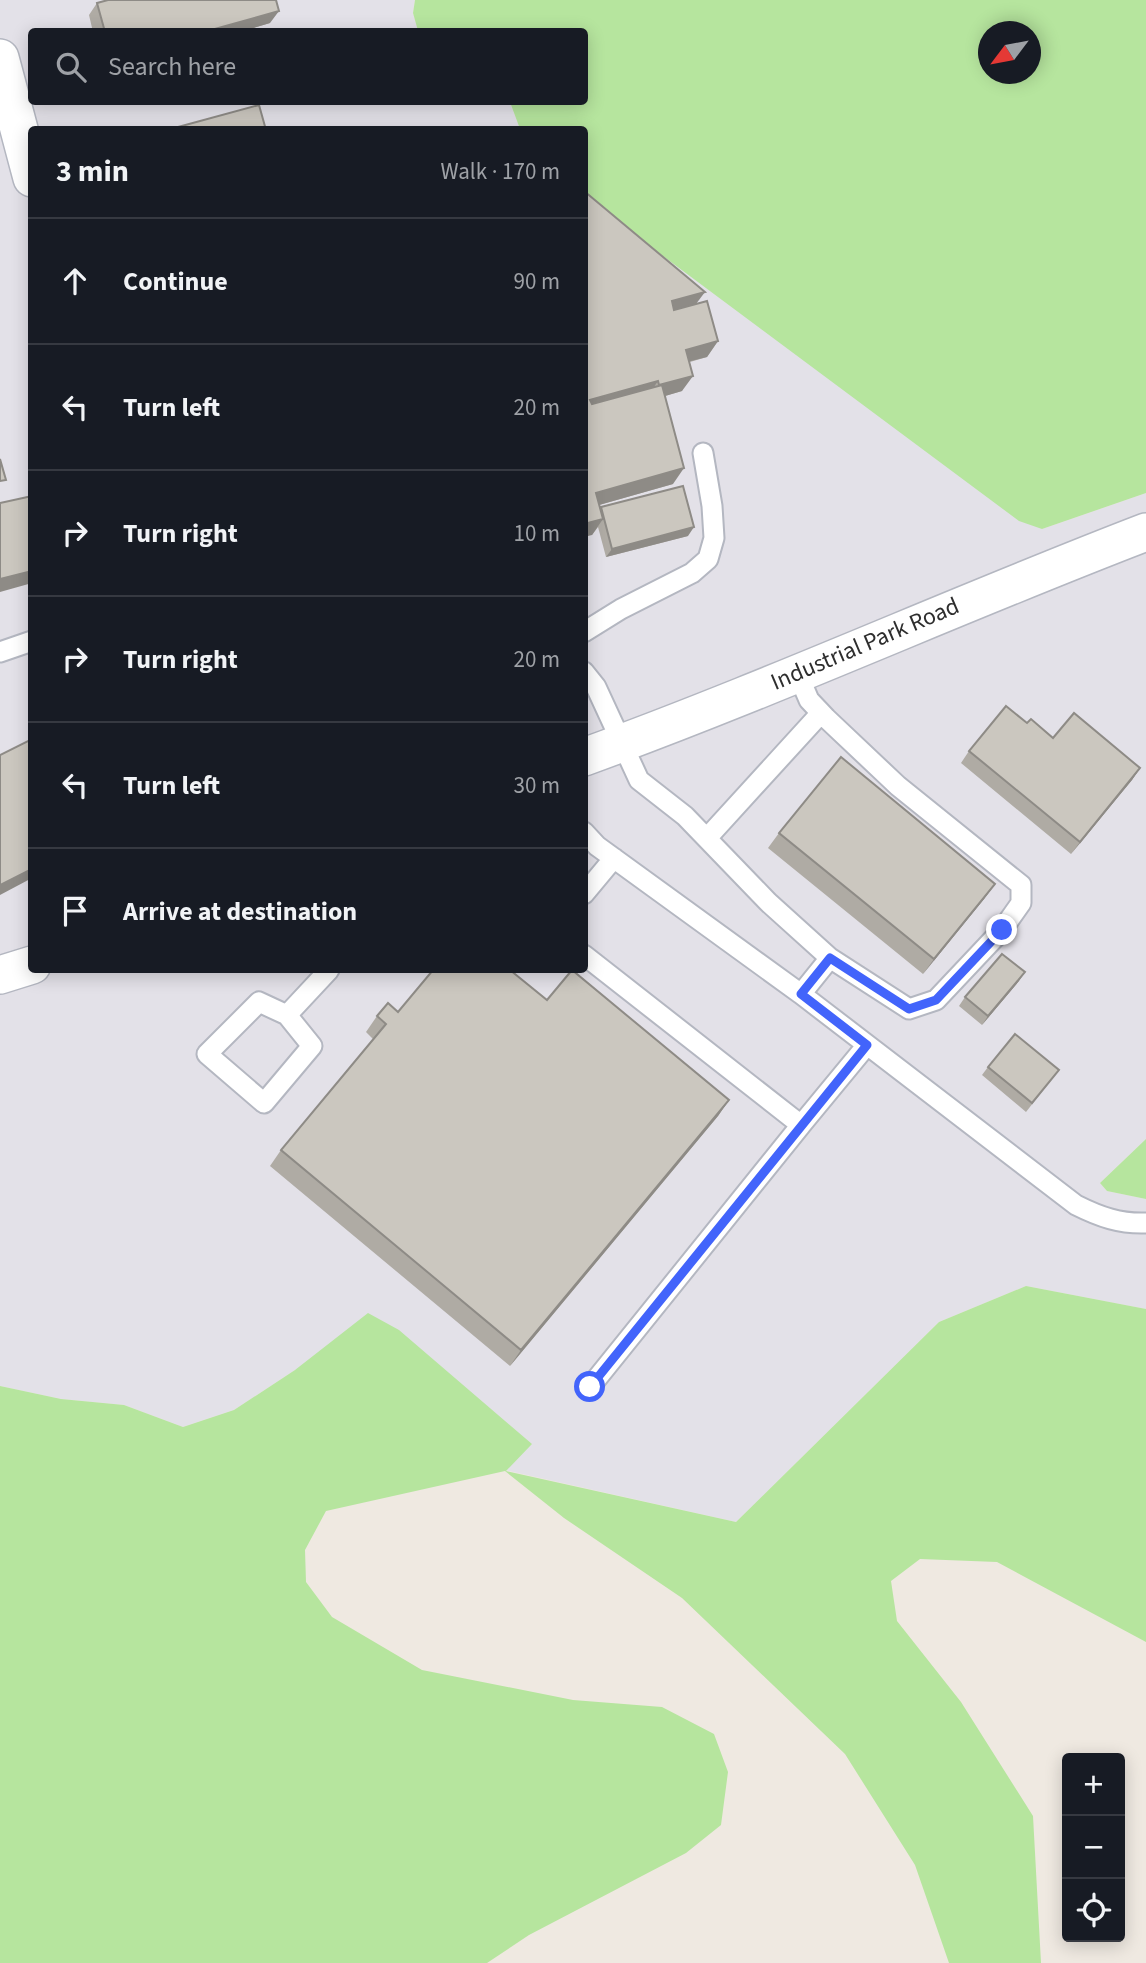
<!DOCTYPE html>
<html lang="en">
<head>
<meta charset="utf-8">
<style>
	body { margin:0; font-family:"Source Sans 3",sans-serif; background:#242831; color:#f1f3f6 }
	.controls { position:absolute; right:21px; bottom:21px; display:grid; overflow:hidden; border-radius:7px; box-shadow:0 4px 18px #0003 }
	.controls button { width:63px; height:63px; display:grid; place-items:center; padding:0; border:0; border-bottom:2px solid #363941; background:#171b24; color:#f1f3f6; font:35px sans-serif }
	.compass { position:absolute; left:978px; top:21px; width:63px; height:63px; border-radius:50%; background:#171b24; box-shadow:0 4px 18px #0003; rotate:238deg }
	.stop { position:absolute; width:21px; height:21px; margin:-16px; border:5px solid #4264fb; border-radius:50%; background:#fff }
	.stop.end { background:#4264fb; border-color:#fff; box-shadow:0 2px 7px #0008 }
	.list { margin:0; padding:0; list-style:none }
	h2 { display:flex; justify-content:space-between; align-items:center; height:91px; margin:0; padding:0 28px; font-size:30px }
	h2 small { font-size:23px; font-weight:400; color:#9ea1a6 }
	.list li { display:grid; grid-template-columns:46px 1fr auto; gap:21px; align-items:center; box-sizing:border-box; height:126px; padding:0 28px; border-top:2px solid #363941 }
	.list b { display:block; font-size:26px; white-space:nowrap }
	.list em { font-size:23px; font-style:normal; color:#9ea1a6 }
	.icon { flex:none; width:38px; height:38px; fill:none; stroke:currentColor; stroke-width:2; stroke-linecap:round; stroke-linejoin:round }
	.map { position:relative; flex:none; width:1146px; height:1963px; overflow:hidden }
	.search { position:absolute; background:#171b24; box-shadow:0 4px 18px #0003; left:28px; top:28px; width:560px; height:77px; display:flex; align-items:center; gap:18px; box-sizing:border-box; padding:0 24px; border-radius:7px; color:#9ea1a6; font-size:26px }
	.panel { position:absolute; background:#171b24; box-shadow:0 4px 18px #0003; left:28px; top:126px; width:560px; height:847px; border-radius:7px }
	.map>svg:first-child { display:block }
	.industrial { fill:#e3e1e8 }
	.green { fill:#b6e59e; fill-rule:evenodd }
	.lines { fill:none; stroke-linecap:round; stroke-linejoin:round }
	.service-casing { stroke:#b4b7c1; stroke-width:23 }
	.minor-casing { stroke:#b4b7c1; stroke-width:40 }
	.service { stroke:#fff; stroke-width:19 }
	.minor { stroke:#fff; stroke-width:37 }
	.wall { fill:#afaba4 }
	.shaded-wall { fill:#8e8b86 }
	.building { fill:#cbc7bf; stroke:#8e8b86; stroke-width:2 }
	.route { stroke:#4264fb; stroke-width:9 }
	.labels { text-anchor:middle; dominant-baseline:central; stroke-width:5; stroke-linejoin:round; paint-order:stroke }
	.street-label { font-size:24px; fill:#2e2e2e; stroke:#fff }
</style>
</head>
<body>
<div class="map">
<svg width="1146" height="1963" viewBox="0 0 1146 1963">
	<rect width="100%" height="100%" fill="#efe9e1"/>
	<path class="industrial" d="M0 0H415L413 13 418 31 32 32V102H510L520 129 32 130V970H584L585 198 1042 529 1146 493V1139L1100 1183 1107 1191 1146 1199V1309L1026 1286 939 1322 736 1522 505 1470 532 1444 295 1370 234 1410 183 1427 124 1405 61 1399 0 1386Z"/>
	<path class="green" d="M415 0H1146V493L1042 529 1019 521 585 198 584 130 520 129 510 102H584V32L418 31 413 13ZM988 32H1030V74H988Z
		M1146 1139V1199L1107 1191 1100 1183Z
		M1026 1286 1146 1309V1642L997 1562 920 1559 891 1581 897 1621 961 1702 1033 1816 1041 1963H949L915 1865 845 1754 682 1598 564 1518 505 1471 326 1511 305 1550 306 1582 332 1617 422 1670 573 1700 662 1707 714 1734 728 1772 721 1825 686 1853 529 1935 487 1963H0V1386L61 1399 124 1405 183 1427 234 1410 295 1370 368 1313 399 1330 532 1444 506 1471 736 1522 939 1322Z"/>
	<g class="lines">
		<g class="service-casing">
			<path id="service" d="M584 632 621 609 692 573 708 559 714 538 712 506 703 453
				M0 652 32 641
				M584 672 596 687 639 780 685 816 768 902 830 958 909 1009 936 1000 1002 930 1021 903V885L898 786 826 718 809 700 797 672
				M584 832 597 846 801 994 1076 1205C1100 1217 1120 1224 1146 1223
				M707 838 821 713
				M584 894 614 858
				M584 955 801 1125 590 1387
				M801 994 830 958
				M259 1002 287 1015 312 1046 264 1103 207 1054Z
				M287 1015 329 970
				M801 1125 867 1045"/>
		</g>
		<g class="minor-casing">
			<path id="minor" d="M0 58 32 178
				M584 757C774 688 958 604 1146 532
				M0 975 32 965"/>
		</g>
		<use href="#service" class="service"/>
		<use href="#minor" class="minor"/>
	</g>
	<path class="wall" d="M97 3 270 23 240 32H93L89 15Z
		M584 191 697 304 718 341 707 357 690 362 682 391 665 396 673 484 599 505 600 508 688 536 606 557 598 527 592 535Z
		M1027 723 1053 738 1140 768 1132 780 1071 854 961 763 969 751Z
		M779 833 995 884 984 899 923 974 768 848Z
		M1019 981 982 1025 959 1006 965 997Z
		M547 1000 729 1100 718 1116 510 1366 270 1166 281 1150 373 1039 366 1032 377 1016 398 1012Z
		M988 1067 1059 1070 1026 1112 982 1075Z"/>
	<path class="shaded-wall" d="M279 11 270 23 240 32H204Z
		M705 292 693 308 661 317 672 301Z
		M718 341 707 357 675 365 686 350Z
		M693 376 682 391 648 401 659 385Z
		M658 381 647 397 584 415 590 400Z
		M684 468 673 484 585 509 596 493Z
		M603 519 592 535 584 537V524Z
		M694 527 688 536 606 557 612 549Z
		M32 571V583L0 592V579Z
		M1140 768 1132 780 1071 854 1080 842Z
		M32 869V878L0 895V885Z
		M995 884 984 899 923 974 934 959Z
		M1025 972 1019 981 982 1025 988 1016Z
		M729 1100 718 1116 510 1366 521 1350Z"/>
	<path class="building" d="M108 0H276L279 11 204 32H105L97 3Z
		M259 105 266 130H167Z
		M584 191 705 292 672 301 674 310 707 301 718 341 686 350 693 376 659 385 658 381 590 400 592 404 662 385 684 468 596 493 603 519 584 524Z
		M0 459 6 480 0 481Z
		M683 486 694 527 612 549 601 507Z
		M32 496V571L0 579V503Z
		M1006 706 1027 723 1031 719 1053 738 1074 713 1140 768 1080 842 969 751Z
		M32 739V869L0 885V755Z
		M841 757 995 884 934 959 779 833Z
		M1002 954 1025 972 988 1016 965 997Z
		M433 970H510L547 1000 572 970 729 1100 521 1350 281 1150 386 1024 377 1016 388 1003 398 1012Z
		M1015 1034 1059 1070 1032 1103 988 1067Z"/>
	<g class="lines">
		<path class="route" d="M590 1387 867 1045 801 994 830 958 909 1009 936 1000 1002 930"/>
	</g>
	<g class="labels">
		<g class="street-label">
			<text transform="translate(865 644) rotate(-23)">Industrial Park Road</text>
		</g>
	</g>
</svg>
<div class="controls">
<button>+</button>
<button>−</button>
<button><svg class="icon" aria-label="locate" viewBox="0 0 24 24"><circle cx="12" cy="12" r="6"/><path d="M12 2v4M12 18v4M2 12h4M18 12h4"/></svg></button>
</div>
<svg class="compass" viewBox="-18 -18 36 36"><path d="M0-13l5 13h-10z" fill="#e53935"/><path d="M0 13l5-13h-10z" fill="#9ea1a6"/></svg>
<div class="stop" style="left:590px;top:1387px"></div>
<div class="stop end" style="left:1002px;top:930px"></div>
<div class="search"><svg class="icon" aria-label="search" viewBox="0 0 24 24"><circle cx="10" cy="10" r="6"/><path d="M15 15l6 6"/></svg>Search here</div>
<section class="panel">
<h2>3 min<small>Walk · 170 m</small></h2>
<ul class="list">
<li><svg class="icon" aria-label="ahead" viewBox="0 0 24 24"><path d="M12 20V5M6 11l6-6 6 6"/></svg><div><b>Continue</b></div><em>90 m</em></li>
<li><svg class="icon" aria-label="left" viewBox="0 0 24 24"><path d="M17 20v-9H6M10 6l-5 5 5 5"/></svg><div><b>Turn left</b></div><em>20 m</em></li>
<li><svg class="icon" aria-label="right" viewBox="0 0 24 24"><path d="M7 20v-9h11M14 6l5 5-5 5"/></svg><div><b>Turn right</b></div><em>10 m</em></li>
<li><svg class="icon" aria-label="right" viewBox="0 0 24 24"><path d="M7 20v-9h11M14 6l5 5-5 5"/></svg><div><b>Turn right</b></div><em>20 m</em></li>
<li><svg class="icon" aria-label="left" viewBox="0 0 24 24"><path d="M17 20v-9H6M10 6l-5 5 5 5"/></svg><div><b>Turn left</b></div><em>30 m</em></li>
<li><svg class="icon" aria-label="arrive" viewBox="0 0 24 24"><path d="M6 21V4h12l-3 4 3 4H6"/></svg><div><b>Arrive at destination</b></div></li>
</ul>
</section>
</div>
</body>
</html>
